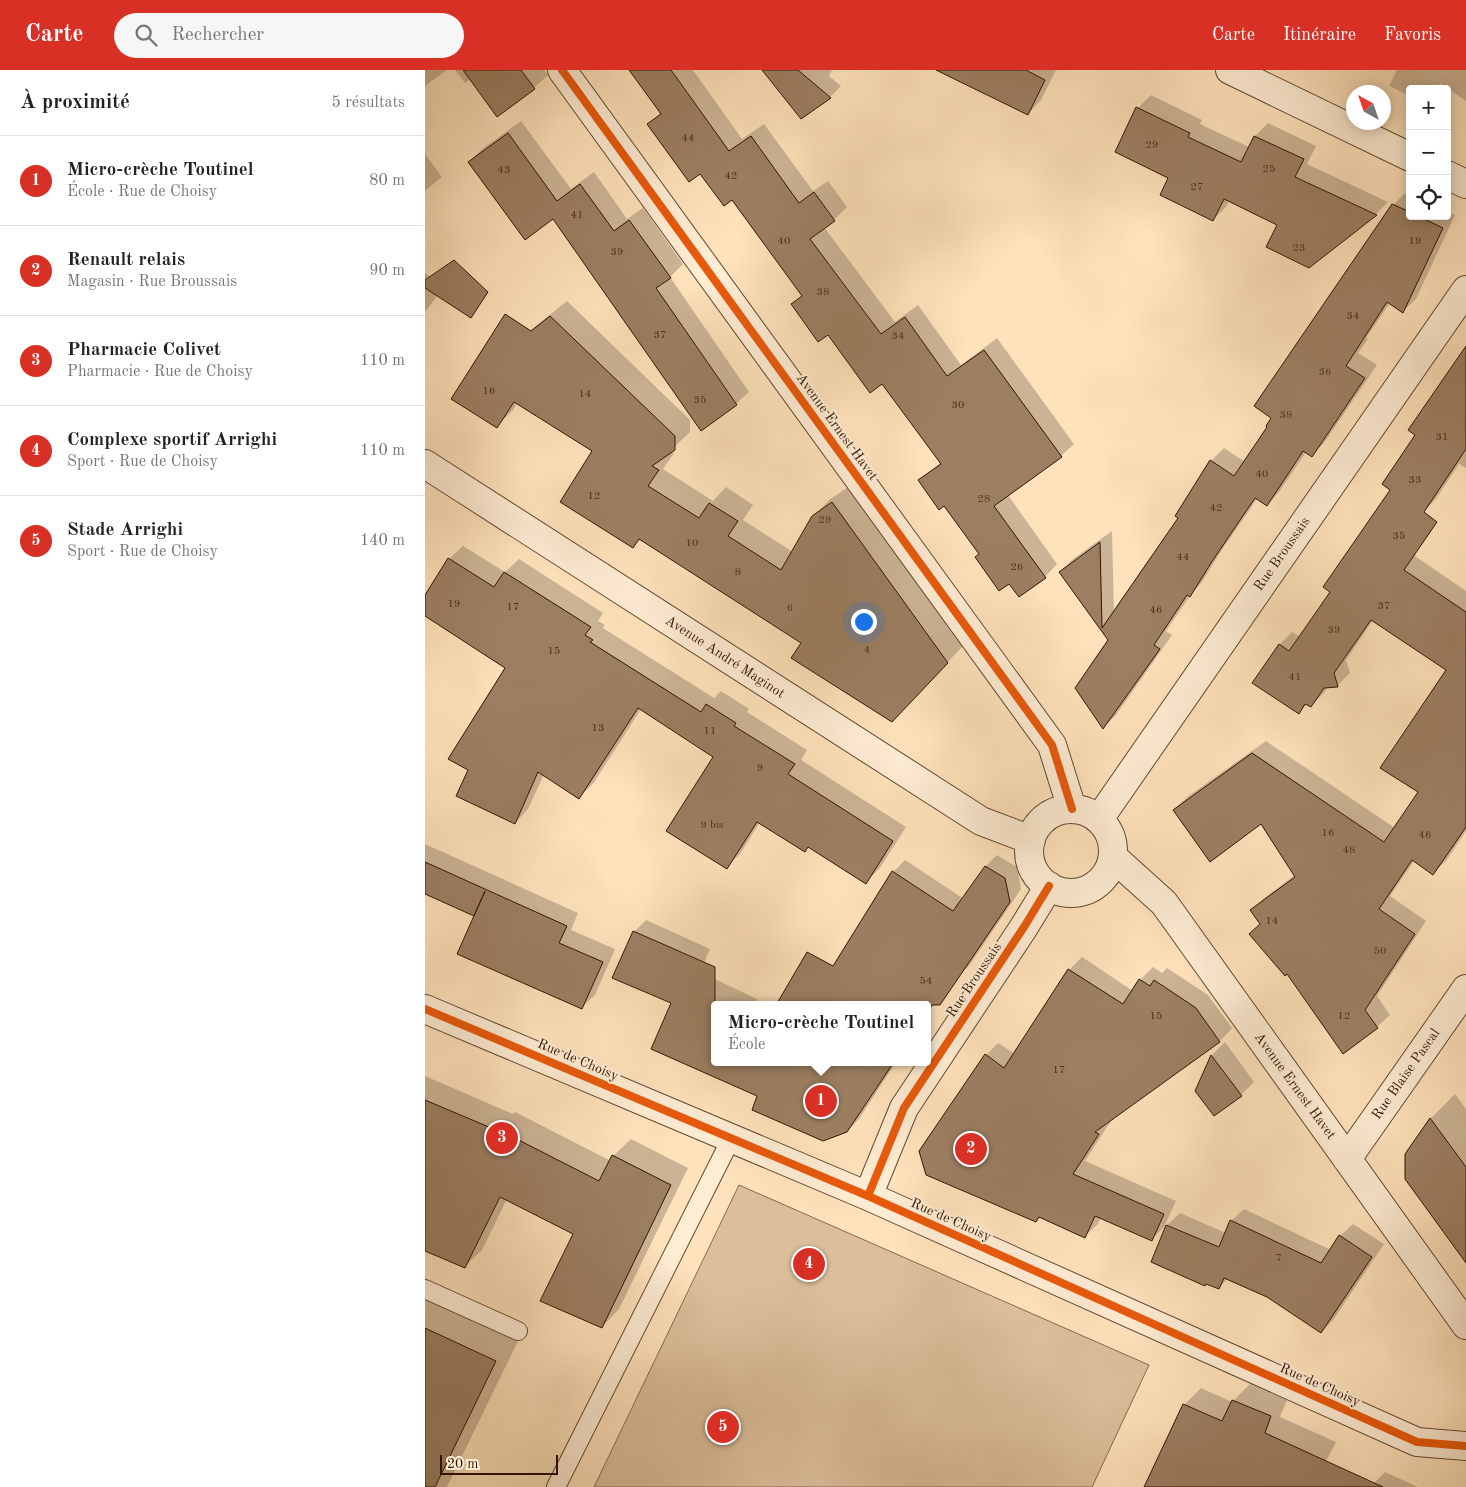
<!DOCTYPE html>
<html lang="fr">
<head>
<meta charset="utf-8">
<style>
	body { margin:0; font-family:"Old Standard TT",serif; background:#f6f6f6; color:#222 }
	.controls { position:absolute; right:15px; top:15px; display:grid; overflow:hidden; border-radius:5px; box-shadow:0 2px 12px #0003 }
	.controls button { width:45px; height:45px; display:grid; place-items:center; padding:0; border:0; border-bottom:1px solid #e0e0e0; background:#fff; color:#222; font:25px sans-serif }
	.compass { position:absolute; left:921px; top:15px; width:45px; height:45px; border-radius:50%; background:#fff; box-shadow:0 2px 12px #0003; rotate:320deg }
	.scale { position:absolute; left:15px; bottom:12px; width:118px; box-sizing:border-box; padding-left:5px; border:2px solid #311401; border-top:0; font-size:14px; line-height:18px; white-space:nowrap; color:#311401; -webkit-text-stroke:4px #feecd3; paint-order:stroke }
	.you { position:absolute; left:438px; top:551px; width:18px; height:18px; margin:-12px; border:4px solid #fff; border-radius:50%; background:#1a73e8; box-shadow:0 0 0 8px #1a73e833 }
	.badge { display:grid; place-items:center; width:32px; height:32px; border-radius:50%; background:#d93025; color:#fff; font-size:16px; font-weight:700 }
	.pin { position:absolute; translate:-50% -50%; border:2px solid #fff; box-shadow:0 1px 5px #0006 }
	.popup { position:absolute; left:286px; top:931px; width:220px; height:65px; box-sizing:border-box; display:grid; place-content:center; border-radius:5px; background:#fff; filter:drop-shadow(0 1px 4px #0005); font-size:16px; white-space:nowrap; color:#767676 }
	.popup b { font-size:19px; color:#222 }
	.popup::after { content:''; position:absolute; left:50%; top:100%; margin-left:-10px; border:10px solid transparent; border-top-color:#fff }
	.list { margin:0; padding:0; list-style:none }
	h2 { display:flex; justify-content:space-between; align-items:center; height:65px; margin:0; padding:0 20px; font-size:21px }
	h2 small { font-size:16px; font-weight:400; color:#767676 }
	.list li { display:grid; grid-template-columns:32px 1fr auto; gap:15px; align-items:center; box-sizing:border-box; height:90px; padding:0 20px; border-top:1px solid #e0e0e0 }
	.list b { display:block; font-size:19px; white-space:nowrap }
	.list p { margin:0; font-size:16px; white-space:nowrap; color:#767676 }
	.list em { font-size:16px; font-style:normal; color:#767676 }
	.icon { flex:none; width:28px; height:28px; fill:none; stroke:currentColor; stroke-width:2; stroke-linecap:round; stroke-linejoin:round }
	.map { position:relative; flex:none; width:1041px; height:1417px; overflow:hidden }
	header { display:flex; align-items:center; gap:30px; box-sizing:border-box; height:70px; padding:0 25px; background:#d93025; color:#fff }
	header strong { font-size:24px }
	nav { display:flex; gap:28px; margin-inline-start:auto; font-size:18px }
	.search { width:350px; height:45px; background:#f6f6f6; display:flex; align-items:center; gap:12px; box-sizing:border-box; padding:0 18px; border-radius:28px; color:#767676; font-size:19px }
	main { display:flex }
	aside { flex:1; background:#fff }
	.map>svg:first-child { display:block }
	.green { fill:#dbbf9b; stroke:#866a4e }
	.shadow { fill:#0003 }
	.building { fill:#9c7f62; stroke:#311401 }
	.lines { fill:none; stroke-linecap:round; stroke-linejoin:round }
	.service-casing { stroke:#644830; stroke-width:20 }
	.minor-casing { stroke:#644830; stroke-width:30 }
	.service { stroke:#feecd3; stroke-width:18 }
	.minor { stroke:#feecd3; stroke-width:28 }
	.cycleway-casing { stroke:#feecd3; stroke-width:11 }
	.cycleway { stroke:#e8590c; stroke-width:8 }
	.labels { text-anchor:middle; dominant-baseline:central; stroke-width:4; stroke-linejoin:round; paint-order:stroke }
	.number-label { font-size:11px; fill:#4c2f19 }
	.street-label { font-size:14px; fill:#311401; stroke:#feecd3 }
</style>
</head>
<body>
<header>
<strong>Carte</strong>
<div class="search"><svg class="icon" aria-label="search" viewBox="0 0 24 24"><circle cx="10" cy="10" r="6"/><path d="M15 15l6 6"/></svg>Rechercher</div>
<nav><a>Carte</a><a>Itinéraire</a><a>Favoris</a></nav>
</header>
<main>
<aside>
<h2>À proximité<small>5 résultats</small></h2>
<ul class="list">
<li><span class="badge">1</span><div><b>Micro-crèche Toutinel</b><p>École · Rue de Choisy</p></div><em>80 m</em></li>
<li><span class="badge">2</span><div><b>Renault relais</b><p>Magasin · Rue Broussais</p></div><em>90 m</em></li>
<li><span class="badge">3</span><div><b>Pharmacie Colivet</b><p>Pharmacie · Rue de Choisy</p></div><em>110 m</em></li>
<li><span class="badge">4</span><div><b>Complexe sportif Arrighi</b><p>Sport · Rue de Choisy</p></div><em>110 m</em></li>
<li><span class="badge">5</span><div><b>Stade Arrighi</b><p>Sport · Rue de Choisy</p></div><em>140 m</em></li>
</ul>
</aside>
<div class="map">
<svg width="1041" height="1417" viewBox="0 0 1041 1417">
	<rect width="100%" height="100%" fill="#fee2bb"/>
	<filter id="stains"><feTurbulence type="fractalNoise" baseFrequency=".004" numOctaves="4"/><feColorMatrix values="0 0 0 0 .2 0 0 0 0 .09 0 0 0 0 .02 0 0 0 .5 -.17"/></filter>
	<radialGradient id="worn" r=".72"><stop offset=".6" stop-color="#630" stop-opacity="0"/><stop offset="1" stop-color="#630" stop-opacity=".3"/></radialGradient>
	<path class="green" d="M314 1115 724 1295 667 1417H169Z"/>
	<path class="shadow" d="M0 0H22L0 16Z
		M30 0H119L123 5 109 18 46 9 40 13Z
		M206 0H268L317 69 339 54 388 121 403 111 422 137 409 150 399 157 470 252 493 235 536 295 572 268 649 374 636 386 583 425 632 494 620 507 585 512 555 484 520 434 495 410 516 392 458 313 403 264 368 235 378 224 308 129 275 102 224 54 236 42Z
		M339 0H407L404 6 416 16 405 27 376 47Z
		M535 0H631L616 30 603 44Z
		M972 0H1041V31L1015 13 1012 19H985V26L964 16Z
		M726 25 777 50 775 54 824 77 830 66 843 53 891 76 882 94 963 132 951 144 854 154 804 130 801 137 788 150 745 107 713 38Z
		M96 51 146 119 169 102 202 149 218 138 258 194 245 207 324 322 311 334 129 148 44 92 57 79Z
		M0 84 17 107 0 121Z
		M981 122 985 124V146H1022V141L1030 145 991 229 978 241 965 233 941 268 943 269 933 283 952 295 899 373 886 386 881 382 854 422 842 435 832 429 798 478 777 512 767 523 741 561 747 565 691 645 679 657 684 570 635 502 648 489 687 461 689 543 755 447 752 446 786 391 799 378 820 392 844 357 968 135Z
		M0 203 19 217 0 242Z
		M142 231 265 350V362L245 381 249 383 238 399 288 431 301 417 328 435 318 450 368 482 388 447 404 430 423 417 538 576 483 634 378 572 216 469 208 476 169 381 93 332 88 340 72 356 96 269 107 259Z
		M1041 278V398L1034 394 1011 429 999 441 992 365Z
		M946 456 1041 521V761L1021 791 1008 803 989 791 965 826 1001 851 952 926 965 945 952 957 836 853 826 841 839 828 870 805 837 753 749 740 762 727 841 671 970 758 994 722 1023 600 948 550 921 590 925 603 912 616 903 617 899 623 886 636 883 633 874 642 854 575 867 562 875 567 906 521Z
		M38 476 80 502 94 489 178 543 173 551 180 555 178 558 289 628 296 621 324 639 322 642 382 680 376 690 481 757 455 798 441 812 384 776 380 781 335 752 315 784 301 797 289 686 216 639 168 714 154 727 119 704 103 739 90 753 45 699 82 598 0 544V527L24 489Z
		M0 774 153 843 146 860 190 879 170 925 157 937 53 841 0 823Z
		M572 785 592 797 596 819 544 896 532 907 529 905 502 945V935L396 919 468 802 480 790 539 829 561 796Z
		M221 850 285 879 275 902 332 929 329 935H290V992H471L434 1049 422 1061 334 1025 228 978 248 932 209 862Z
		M657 887 708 921 715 910 728 897 737 903 742 898 783 925 807 958 795 971 684 1050 686 1051 660 1091 751 1131 739 1157 727 1169 676 1147 673 1154 660 1166 616 1146 611 1151 561 985 573 973 590 984 644 900Z
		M800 972 829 1012 816 1025 772 1021 787 985Z
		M0 1006 88 1044 90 1042 186 1091 188 1086 206 1069 263 1098 194 1239 177 1257 150 1163 82 1129 57 1180 39 1197 0 1180Z
		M1030 1024 1041 1039V1191L982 1084 1006 1048Z
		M819 1139 906 1180 915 1166 928 1154 959 1174 909 1249 896 1262 843 1226 803 1208 794 1218 742 1155 755 1143 801 1163 806 1151Z
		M0 1222 95 1267 22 1417H0Z
		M825 1314 862 1330 855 1347 911 1372 887 1417H769L729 1399 759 1335 776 1318 807 1332Z
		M960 1402 993 1417H945Z"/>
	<path class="building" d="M38 0H96L110 19 72 47Z
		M204 0H246L304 81 326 66 374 133 389 122 410 151 385 169 456 264 480 247 522 306 559 280 637 387 569 436 621 508 594 527 584 514 574 521 550 487 554 484 519 436 514 440 493 410 516 394 457 314 445 323 403 265 393 272 366 234 377 226 307 130 299 136 275 104 264 112 222 54 236 44Z
		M337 0H373L406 28 376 49Z
		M511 0H601L620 10 603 45Z
		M711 37 765 63 763 67 816 92 829 66 879 89 870 107 952 145 884 198 841 177 852 155 799 129 788 151 735 125 743 108 690 82Z
		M83 63 132 131 155 114 189 161 204 150 246 208 231 218 312 335 276 361 128 149 100 170 43 92Z
		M967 134 985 142V146H993L1018 158 978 243 962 232 921 296 940 308 887 387 878 381 842 436 830 428 786 493 765 527 762 525 729 575 735 579 678 659 650 618 683 570 634 502 675 472 677 558 753 448 750 446 785 390 809 406 842 357 841 356 846 348 829 336Z
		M29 190 63 222 46 248 0 218V210Z
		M80 244 106 261 125 246 250 366V380L227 396 234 400 223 416 274 448 284 433 313 451 303 466 356 500 387 446 407 432 523 593 467 652 366 588 376 573 214 469 208 478 135 432 167 381 89 332 72 358 26 329Z
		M1041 276V379L999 442 1012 452 979 500 1041 542V757L1008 805 987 790 954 839 990 864 940 940 953 958 918 984 862 904 860 906 824 864 835 854 825 840 870 807 836 754 785 792 748 740 827 683 959 772 993 722 955 698 1021 600 946 550 909 603 913 617 899 618 886 637 880 634 874 644 827 613 854 574 864 581 905 522 898 517 965 420 957 414 990 365 983 360Z
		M23 488 69 517 79 502 166 557 160 565 168 570 165 572 276 642 281 634 311 653 309 656 370 694 363 704 468 771 441 814 383 777 380 782 332 752 302 799 241 761 288 687 213 638 154 729 113 702 90 754 31 726 43 700 23 689 80 598 0 546V525Z
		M0 792 142 856 134 873 178 892 157 939 32 884 60 821 49 846 0 824Z
		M560 796 580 808 585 832 515 935H507L502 941V935H351L382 882 408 896 467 801 528 841Z
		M208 861 290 897V992H469L422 1062 398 1071 327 1040 332 1026 226 979 246 933 187 908Z
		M643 899 698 934 714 909 725 916 729 910 771 938 795 972 670 1062 674 1064 648 1104 739 1144 727 1171 670 1146 660 1168 614 1147 611 1152 501 1105 494 1081 560 984 579 998Z
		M786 985 817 1026 789 1046 770 1021Z
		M0 1030 71 1060 72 1059 174 1111 187 1085 246 1115 177 1258 115 1231 148 1164 75 1127 40 1198 0 1181Z
		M1005 1048 1041 1097V1193L980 1109V1084Z
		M805 1150 896 1193 914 1165 947 1187 896 1263 842 1227 799 1208 794 1219 781 1214 780 1216 726 1192 741 1155 794 1177Z
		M0 1258 71 1291 10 1417H0Z
		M807 1330 846 1346 840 1363 958 1417H719L758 1334 797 1351Z"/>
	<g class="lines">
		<g class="service-casing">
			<path id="service" d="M0 1219 93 1261
				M131 1417 306 1069"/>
		</g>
		<g class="minor-casing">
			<path id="minor" d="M137 0 627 675 647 739
				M805 0 985 87
				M1022 105 1041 114
				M0 394 556 751 606 770
				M604 781a42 42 0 1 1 84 0a42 42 0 1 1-84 0Z
				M674 749 1041 220
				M688 787 739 833 1041 1255
				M0 939 443 1126 992 1372 1041 1376
				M922 1089 1041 919
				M443 1126 479 1038 599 857 624 816"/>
		</g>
		<use href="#service" class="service"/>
		<use href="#minor" class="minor"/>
		<g class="cycleway-casing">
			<path id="cycleway" d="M137 0 627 675 647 739
				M0 939 443 1126 992 1372 1041 1376
				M443 1126 479 1038 599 857 624 816"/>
		</g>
		<use href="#cycleway" class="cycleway"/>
	</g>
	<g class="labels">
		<g class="number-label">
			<text x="263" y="68">44</text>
			<text x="727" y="75">29</text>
			<text x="844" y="99">25</text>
			<text x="79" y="100">43</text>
			<text x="306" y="106">42</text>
			<text x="772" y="117">27</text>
			<text x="152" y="145">41</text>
			<text x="359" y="171">40</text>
			<text x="990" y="171">19</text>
			<text x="874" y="178">23</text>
			<text x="192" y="182">39</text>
			<text x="398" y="222">38</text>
			<text x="928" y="246">34</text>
			<text x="235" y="265">37</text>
			<text x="473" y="266">34</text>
			<text x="900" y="302">36</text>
			<text x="64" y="321">16</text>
			<text x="160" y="324">14</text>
			<text x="275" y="330">35</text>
			<text x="533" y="335">30</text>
			<text x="861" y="345">38</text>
			<text x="1017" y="367">31</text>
			<text x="837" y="404">40</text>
			<text x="990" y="410">33</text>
			<text x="169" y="426">12</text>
			<text x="559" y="429">28</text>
			<text x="791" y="438">42</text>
			<text x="400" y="450">29</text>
			<text x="974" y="466">35</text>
			<text x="267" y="473">10</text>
			<text x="758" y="487">44</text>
			<text x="592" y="497">26</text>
			<text x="313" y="502">8</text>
			<text x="29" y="534">19</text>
			<text x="959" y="536">37</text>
			<text x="88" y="537">17</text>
			<text x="365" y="538">6</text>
			<text x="731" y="540">46</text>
			<text x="909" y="560">39</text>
			<text x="442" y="580">4</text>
			<text x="129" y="581">15</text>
			<text x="870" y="607">41</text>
			<text x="173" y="658">13</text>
			<text x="285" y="661">11</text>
			<text x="335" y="698">9</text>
			<text x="287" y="755">9 bis</text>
			<text x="903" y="763">16</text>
			<text x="1000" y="765">46</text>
			<text x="924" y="780">48</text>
			<text x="847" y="851">14</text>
			<text x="955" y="881">50</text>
			<text x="501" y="911">54</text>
			<text x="731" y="946">15</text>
			<text x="919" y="946">12</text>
			<text x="634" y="1000">17</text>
			<text x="854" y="1188">7</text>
		</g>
		<g class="street-label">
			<text transform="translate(412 357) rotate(54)">Avenue Ernest Havet</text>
			<text transform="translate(857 484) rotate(-55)">Rue Broussais</text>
			<text transform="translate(300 587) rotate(33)">Avenue André Maginot</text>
			<text transform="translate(549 910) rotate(-56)">Rue Broussais</text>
			<text transform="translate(153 990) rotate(23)">Rue de Choisy</text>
			<text transform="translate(981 1004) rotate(-55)">Rue Blaise Pascal</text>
			<text transform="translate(870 1016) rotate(54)">Avenue Ernest Havet</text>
			<text transform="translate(526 1150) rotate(24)">Rue de Choisy</text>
			<text transform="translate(895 1315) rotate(24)">Rue de Choisy</text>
		</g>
	</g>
	<rect width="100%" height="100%" filter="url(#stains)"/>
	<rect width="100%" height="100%" fill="url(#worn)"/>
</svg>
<div class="controls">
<button>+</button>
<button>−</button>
<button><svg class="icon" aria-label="locate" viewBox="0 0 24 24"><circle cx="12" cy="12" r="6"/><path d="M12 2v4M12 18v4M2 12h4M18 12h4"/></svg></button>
</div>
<svg class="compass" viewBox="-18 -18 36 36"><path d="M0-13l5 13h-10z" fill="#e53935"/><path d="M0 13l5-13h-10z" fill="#767676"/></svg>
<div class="scale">20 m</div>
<div class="you"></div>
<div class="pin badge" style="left:396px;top:1031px">1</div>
<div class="popup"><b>Micro-crèche Toutinel</b>École</div>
<div class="pin badge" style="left:546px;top:1079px">2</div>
<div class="pin badge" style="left:77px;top:1068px">3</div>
<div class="pin badge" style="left:384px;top:1194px">4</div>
<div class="pin badge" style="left:298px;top:1357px">5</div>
</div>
</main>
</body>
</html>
